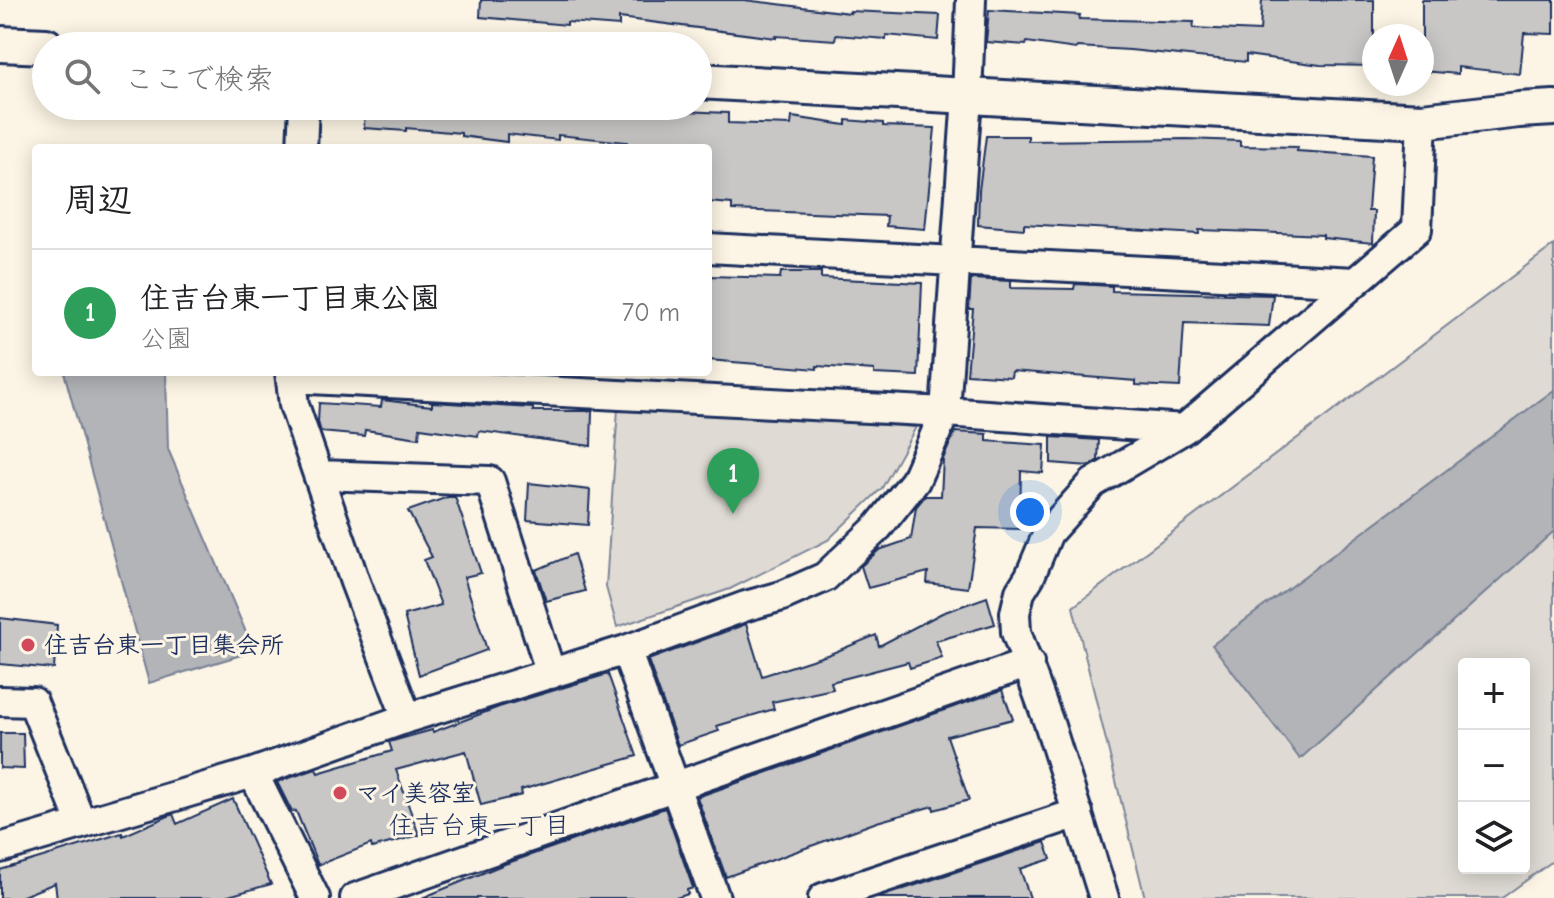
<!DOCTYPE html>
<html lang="ja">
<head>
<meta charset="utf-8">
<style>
	body { margin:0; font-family:"Comic Neue","Klee One",sans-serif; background:#f2f2f2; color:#202124 }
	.controls { position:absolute; right:24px; bottom:24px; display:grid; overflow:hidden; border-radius:8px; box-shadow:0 4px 20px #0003 }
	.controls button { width:72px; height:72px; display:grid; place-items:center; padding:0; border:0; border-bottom:2px solid #e0e0e0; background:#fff; color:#202124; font:40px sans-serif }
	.compass { position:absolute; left:1362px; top:24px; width:72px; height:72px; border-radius:50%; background:#fff; box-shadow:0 4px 20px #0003; rotate:3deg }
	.you { position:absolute; left:1030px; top:512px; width:28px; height:28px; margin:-20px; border:6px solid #fff; border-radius:50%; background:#1a73e8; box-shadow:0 0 0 12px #1a73e833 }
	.badge { display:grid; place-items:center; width:52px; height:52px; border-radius:50%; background:#d1495b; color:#fff; font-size:26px; font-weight:700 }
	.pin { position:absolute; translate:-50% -66px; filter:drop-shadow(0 2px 4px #0008) }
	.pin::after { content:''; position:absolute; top:42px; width:28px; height:24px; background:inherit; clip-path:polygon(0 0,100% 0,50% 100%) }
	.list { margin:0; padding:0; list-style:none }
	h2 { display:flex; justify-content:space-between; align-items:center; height:104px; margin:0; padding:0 32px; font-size:34px }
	h2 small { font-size:26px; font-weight:400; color:#757577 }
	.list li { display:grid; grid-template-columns:52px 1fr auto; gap:24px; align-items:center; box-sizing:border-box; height:128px; padding:0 32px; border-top:2px solid #e0e0e0 }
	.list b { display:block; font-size:30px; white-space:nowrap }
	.list p { margin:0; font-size:26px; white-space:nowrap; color:#757577 }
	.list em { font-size:26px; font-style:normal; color:#757577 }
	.icon { flex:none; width:44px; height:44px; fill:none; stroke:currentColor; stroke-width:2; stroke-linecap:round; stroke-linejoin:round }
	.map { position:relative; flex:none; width:1554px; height:898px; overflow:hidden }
	.search { position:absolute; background:#fff; box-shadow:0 4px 20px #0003; left:32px; top:32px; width:680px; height:88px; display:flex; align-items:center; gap:20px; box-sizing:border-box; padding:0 28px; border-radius:44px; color:#757577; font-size:30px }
	.panel { position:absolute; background:#fff; box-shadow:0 4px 20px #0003; left:32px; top:144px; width:680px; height:232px; border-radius:8px }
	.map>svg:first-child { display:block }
	.green { fill:#dfdbd4; stroke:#7d8599; stroke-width:2; fill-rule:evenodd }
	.water { fill:#b2b4b8; stroke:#767f94; stroke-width:2 }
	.building { fill:#c8c7c6; stroke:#1b2f5e; stroke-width:2 }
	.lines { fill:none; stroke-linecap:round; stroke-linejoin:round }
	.minor-casing { stroke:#1b2f5e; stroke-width:34 }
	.tertiary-casing { stroke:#1b2f5e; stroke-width:40 }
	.minor { stroke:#fcf5e5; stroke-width:28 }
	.tertiary { stroke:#fcf5e5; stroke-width:34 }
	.poi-dot { fill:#d1495b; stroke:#fcf5e5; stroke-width:3 }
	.labels { text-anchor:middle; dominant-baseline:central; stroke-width:6; stroke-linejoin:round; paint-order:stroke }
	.poi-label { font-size:24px; font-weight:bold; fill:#1b2f5e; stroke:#fcf5e5; text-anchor:start }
	.neighbourhood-label { font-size:26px; fill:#1b2f5e; stroke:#fcf5e5 }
</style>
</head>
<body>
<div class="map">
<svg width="1554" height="898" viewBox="0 0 1554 898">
	<rect width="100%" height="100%" fill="#fcf5e5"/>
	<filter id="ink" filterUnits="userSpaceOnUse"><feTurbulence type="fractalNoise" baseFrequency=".0125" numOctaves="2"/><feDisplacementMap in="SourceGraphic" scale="16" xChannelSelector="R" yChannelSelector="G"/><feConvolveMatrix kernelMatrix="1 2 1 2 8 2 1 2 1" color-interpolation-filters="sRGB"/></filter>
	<g filter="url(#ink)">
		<path class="green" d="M1554 245V860L1502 898H1145L1073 607ZM1464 664H1524V868H1464Z
			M618 408 916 427 882 488 828 540 730 589 617 627 606 587Z"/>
		<path class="water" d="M64 372H166L168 449 254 651 149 683Z
			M1554 390V531L1300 759 1212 645Z"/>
		<path class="building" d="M481 0H744L850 13V11L940 15 938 40 886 35V39L836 35 835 40 776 36V38L619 18V26L567 22V25L480 17Z
			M1262 0H1374V66L1320 65 1246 55V62L1130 50 1077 47 1076 49 1027 42 1026 45 986 42 989 10 1080 15 1079 19 1194 22 1193 28 1260 31Z
			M1422 0H1554V34L1524 33 1520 74 1458 67V74L1422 71Z
			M365 106H453V109L524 115V106L638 109 728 113V123L791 125 792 117 846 125V120L883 123V126L935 128 925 229 886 226 887 216 732 210V204L708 202V148L666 145V148H649L626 145 627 142 558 135V140L507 134V142L461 136V133L406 128V131L364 128Z
			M986 136H1028V141L1187 139 1240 141V146L1298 147 1297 151 1372 156 1368 211H1374L1373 243 1323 238V235L1256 232 1199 230V234L1024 224V229L978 225 979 190Z
			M781 272H821V278L922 283 918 376 874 374V370L817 366V369L708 360V276L780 278Z
			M971 279 1011 281V288L1074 289 1075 284 1112 286V291L1273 295 1269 326 1184 323 1180 387 1136 385V381L1012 371 1011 377 967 374 973 309H969Z
			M382 400 432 406V402L533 408V411H592L591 446 479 431 478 436 420 428 419 438 365 430 364 436 321 432 318 422 319 403 381 407Z
			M955 432 987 434V441L1045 445 1043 473 1021 471 1020 529 977 528 968 588 927 583 928 572 868 588 861 566 879 550 911 539 916 507 925 496H941L943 459Z
			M1051 437 1099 440 1098 460 1089 466 1051 463Z
			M529 483 590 490 588 525 527 520Z
			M448 497H455L481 573 464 577 487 650 419 675 404 615 441 605 424 560 432 557 408 511Z
			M574 554 585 591 546 601 536 570Z
			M987 597 995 624 936 641 942 658 910 668 908 662 831 682 833 689 772 702 774 709 717 726 719 731 678 745 648 660 746 624 762 676 830 654 876 635 879 646 942 613Z
			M0 618 57 625 54 669 0 664Z
			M608 674 637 756 521 790 522 795 481 805 466 751 396 770 419 835 372 848 371 844 318 865 296 811 292 812 277 782 316 769 318 773 392 751 389 742 432 730 433 732 499 707Z
			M1002 690 1013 719 947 736 969 800 934 810 933 806 877 822 726 877 697 797Z
			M0 733H23L24 769 0 768Z
			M233 799 271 884 221 898H57L55 883 18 898H0V870L122 833 123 836 173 814 177 824Z
			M665 808 693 888 687 890 688 894 676 898H422L502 865Z
			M1045 842 1051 859 1020 869 1030 898H877Z"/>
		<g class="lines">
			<g class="minor-casing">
				<path id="minor" d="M302 148 304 106
					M708 248 1355 282
					M290 372 294 405 355 582 407 718
					M291 378 945 412 1184 429
					M318 475 490 481 551 674
					M626 650 715 898
					M0 701 33 702 81 822
					M253 773 315 898
					M0 848 253 773 407 718 626 650 746 606 782 596 825 577 878 527 915 481 945 412 967 96 971 0
					M355 898 1029 663
					M823 898 1078 813
					M1104 898 1050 726 1016 632 1015 613 1020 592 1030 576 1048 533 1093 483 1184 429 1417 229 1422 121"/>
			</g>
			<g class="tertiary-casing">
				<path id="tertiary" d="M0 44 46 46
					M698 81 1422 121 1519 110 1554 108"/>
			</g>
			<use href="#minor" class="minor"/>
			<use href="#tertiary" class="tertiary"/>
		</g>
	</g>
	<g class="poi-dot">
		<circle cx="28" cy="645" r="8"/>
		<circle cx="340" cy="793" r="8"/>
	</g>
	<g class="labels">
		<g class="poi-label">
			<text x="44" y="645">住吉台東一丁目集会所</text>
			<text x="356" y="793">マイ美容室</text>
		</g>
		<g class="neighbourhood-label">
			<text x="479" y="826">住吉台東一丁目</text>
		</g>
	</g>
</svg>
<div class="controls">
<button>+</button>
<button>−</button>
<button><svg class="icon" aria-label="layers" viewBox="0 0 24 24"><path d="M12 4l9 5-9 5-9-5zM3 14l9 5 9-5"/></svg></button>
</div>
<svg class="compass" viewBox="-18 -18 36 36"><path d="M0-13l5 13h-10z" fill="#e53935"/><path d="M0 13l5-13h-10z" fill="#757577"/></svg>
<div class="you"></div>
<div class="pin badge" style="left:733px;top:514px;background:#2e9e5b">1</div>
<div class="search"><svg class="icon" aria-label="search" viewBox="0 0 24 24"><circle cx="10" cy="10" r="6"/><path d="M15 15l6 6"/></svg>ここで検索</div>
<section class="panel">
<h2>周辺<small></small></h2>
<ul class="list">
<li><span class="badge" style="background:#2e9e5b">1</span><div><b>住吉台東一丁目東公園</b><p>公園</p></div><em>70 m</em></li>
</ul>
</section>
</div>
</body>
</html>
